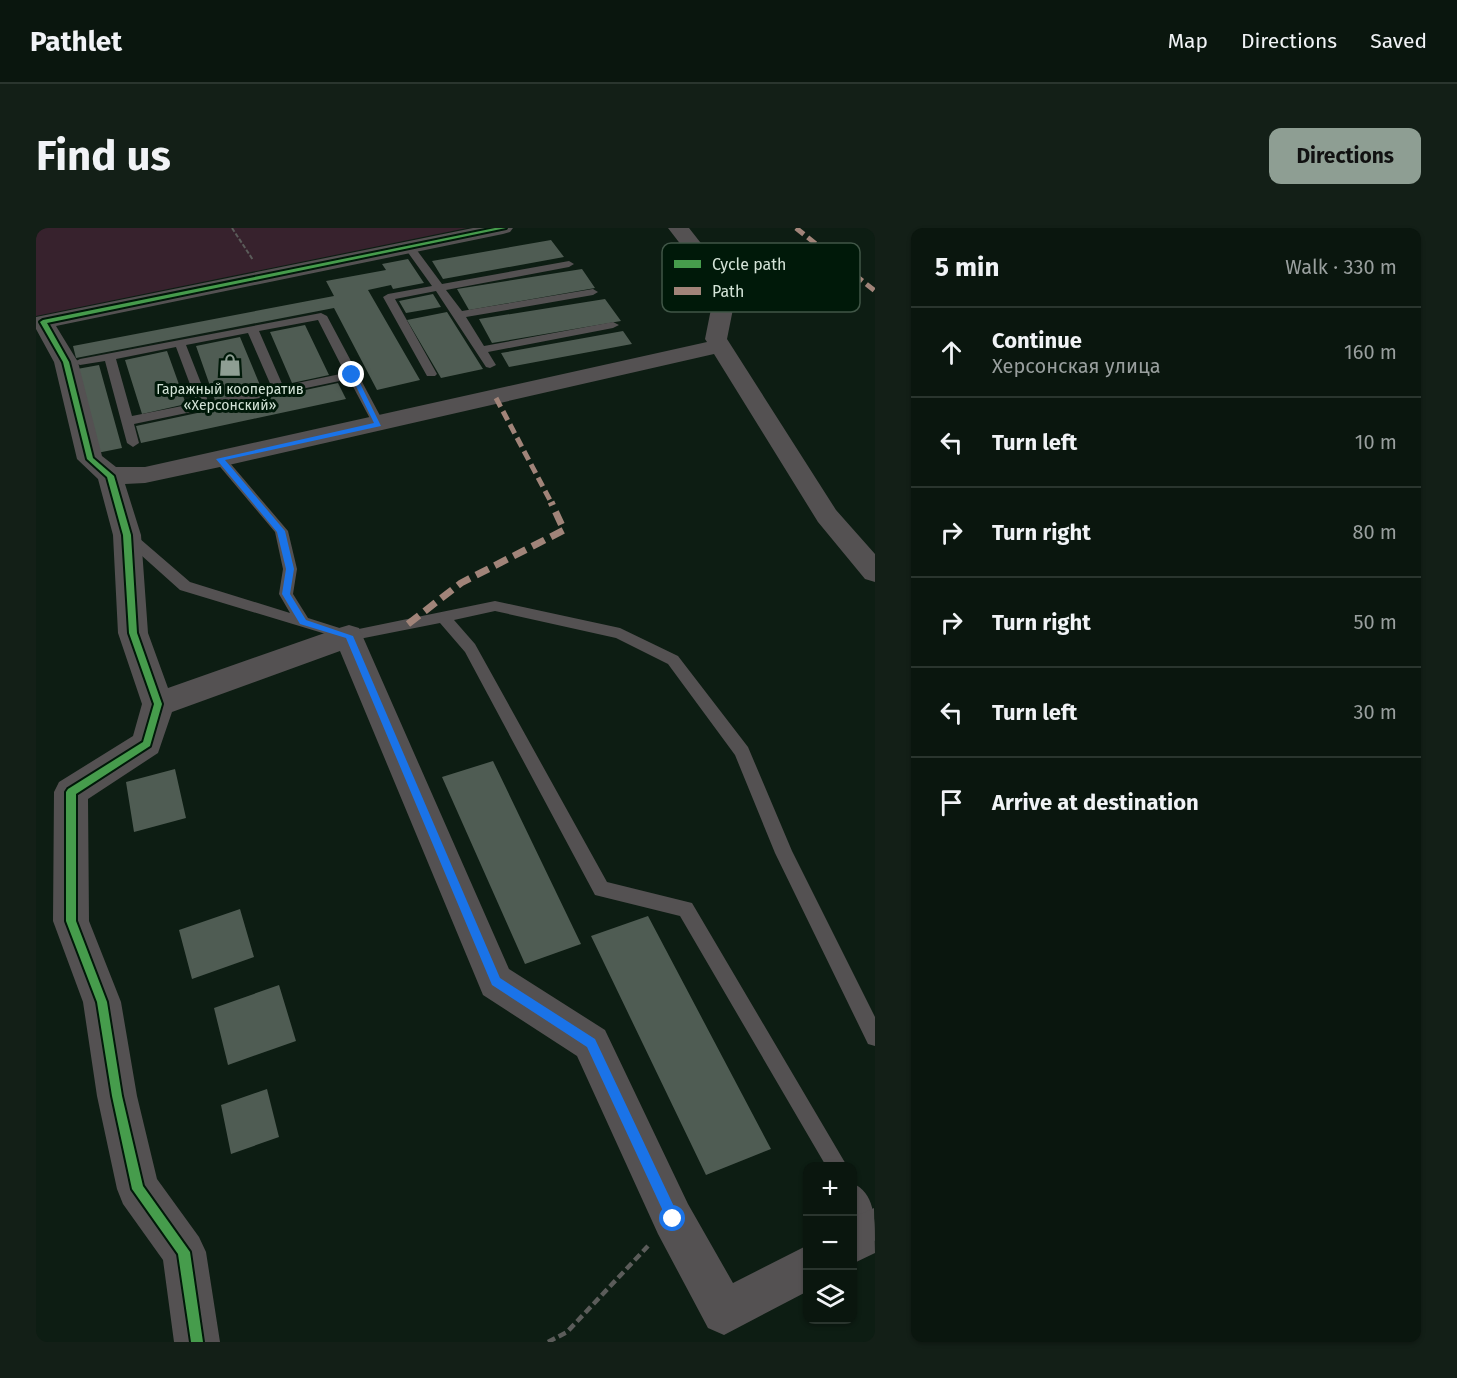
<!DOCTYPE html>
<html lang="en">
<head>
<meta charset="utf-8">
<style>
	body { margin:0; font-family:"Fira Sans",sans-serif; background:#131f17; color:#f1f3f6 }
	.controls { position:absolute; right:18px; bottom:18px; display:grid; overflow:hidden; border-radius:12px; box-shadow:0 2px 4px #0004 }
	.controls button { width:54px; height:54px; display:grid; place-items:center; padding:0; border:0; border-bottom:2px solid #2a352e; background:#0a160e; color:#f1f3f6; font:30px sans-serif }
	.stop { position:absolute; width:18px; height:18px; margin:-14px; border:4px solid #1a73e8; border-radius:50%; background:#fff }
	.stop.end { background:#1a73e8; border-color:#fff; box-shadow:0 2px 6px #0008 }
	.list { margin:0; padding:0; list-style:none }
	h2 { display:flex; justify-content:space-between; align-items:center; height:78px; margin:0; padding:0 24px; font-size:26px }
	h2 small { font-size:20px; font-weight:400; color:#999f9e }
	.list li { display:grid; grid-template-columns:39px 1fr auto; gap:18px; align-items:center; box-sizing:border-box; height:90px; padding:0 24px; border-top:2px solid #2a352e }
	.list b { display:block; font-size:22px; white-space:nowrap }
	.list p { margin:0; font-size:20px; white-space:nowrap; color:#999f9e }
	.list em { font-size:20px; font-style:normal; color:#999f9e }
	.icon { flex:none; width:33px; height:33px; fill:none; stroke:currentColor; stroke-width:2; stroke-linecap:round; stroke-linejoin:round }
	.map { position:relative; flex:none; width:839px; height:1114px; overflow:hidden; border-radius:12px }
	header { display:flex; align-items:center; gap:36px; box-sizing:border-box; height:84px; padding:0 30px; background:#0a160e; border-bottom:2px solid #2a352e }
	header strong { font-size:28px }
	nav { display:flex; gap:33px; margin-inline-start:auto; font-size:21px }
	.intro { display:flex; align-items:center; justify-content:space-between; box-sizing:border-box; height:144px; padding:0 36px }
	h1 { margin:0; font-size:42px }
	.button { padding:15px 27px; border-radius:12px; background:#8e9e93; color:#111; font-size:21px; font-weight:700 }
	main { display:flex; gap:36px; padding:0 36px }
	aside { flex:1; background:#0a160e; border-radius:12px; box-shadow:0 2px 4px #0004 }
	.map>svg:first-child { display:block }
	.green { fill:#37222d }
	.building { fill:#4f5c53 }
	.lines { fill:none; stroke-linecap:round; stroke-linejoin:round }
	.path-far1 { stroke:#5b5c5a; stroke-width:2; stroke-dasharray:4.5 2; stroke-linecap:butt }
	.path { stroke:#5b5c5a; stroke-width:4.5; stroke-dasharray:8 4; stroke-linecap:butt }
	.service { fill:#545152; fill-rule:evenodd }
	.minor { fill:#545152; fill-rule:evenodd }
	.quiet-far1 { stroke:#a18479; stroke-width:5; stroke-dasharray:10 5; stroke-linecap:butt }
	.quiet { stroke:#a18479; stroke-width:7; stroke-dasharray:14 7; stroke-linecap:butt }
	.cycleway-casing { stroke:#001909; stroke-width:4 }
	.cycleway { fill:#469c4c; fill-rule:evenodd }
	.route { fill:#1a73e8 }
	.labels { text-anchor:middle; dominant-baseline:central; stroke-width:6; stroke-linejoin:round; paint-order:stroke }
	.far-poi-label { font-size:14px; fill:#d4e4d8; stroke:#001909 }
	.key { fill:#001909; stroke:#405647; stroke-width:1.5 }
	.key-label { font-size:16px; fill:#d4e4d8 }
</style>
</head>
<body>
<header>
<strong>Pathlet</strong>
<nav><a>Map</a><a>Directions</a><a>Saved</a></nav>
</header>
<div class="intro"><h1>Find us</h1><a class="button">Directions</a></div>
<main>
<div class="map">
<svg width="839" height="1114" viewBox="0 0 839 1114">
	<rect width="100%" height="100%" fill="#0d1d13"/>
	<path class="green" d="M0 0H431L0 88Z"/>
	<path class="building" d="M515 12 528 29 407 51 396 33Z
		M372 31 388 55 357 61 355 57 332 62 384 152 341 162 298 80 40 130 37 118 298 68 290 53 350 42 346 36Z
		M546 41 559 60 433 82 421 61Z
		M397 66 405 79 370 85 363 73Z
		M569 71 585 93 456 115 443 91Z
		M411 84 447 141 405 150 371 92Z
		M269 97 293 147 256 155 234 104Z
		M587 103 596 116 473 139 465 125Z
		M204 109 226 162 179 172 160 118Z
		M131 123 150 176 106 186 89 132Z
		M63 137 86 220 61 225 41 141Z
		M302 155 310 171 105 215 100 198Z
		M457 533 545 716 489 736 406 549Z
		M139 541 150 590 98 604 90 554Z
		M204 681 218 729 156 751 143 702Z
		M612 688 735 921 670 947 555 708Z
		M243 757 260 813 192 837 178 780Z
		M231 861 243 909 195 926 185 877Z"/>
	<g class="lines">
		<path class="path-far1" d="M196 0 217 32"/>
		<path class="path" d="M512 1114 531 1104 612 1018"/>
		<path class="service" d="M373 16 377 17 406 56 533 33 538 36 533 39 410 62 426 83 557 61 562 64 557 67 430 89 448 118 577 94 583 97 577 100 452 124 460 137 454 140 450 139 400 63 359 71 401 146 399 148H391L347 69 352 66 396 58 368 19Z
			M285 85 291 88 349 197 347 200H339L313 151 98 196 103 215 97 219 91 215 69 133 44 137 38 134 44 131ZM282 92 309 145 247 158 223 103ZM212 105 236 160 172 173 150 117ZM140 119 161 175 96 188 80 131Z
			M184 227 188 228 252 303 261 341 257 366 272 390 313 403 459 373 584 400 642 428 712 519 756 623 839 789V818L832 816 739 625 699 527 632 436 580 410 459 383 418 392 439 416 571 654 656 675 811 938H790L644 688 559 667 429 424 404 395 313 413 144 362 86 310 84 307 86 304H96L154 354 254 385 243 366 247 341 239 304 180 234 178 231 180 228Z
			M816 955C839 964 839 992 839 1013 816 1003 816 976 816 955Z"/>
		<path class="minor" d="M437 0H477L474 4 467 6 20 98 42 134 66 228 80 239H109L671 114 669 111 679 61 632 0H653L701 61 691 111 800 282 839 326V354L829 351 782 294 678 126 184 239 109 255 89 256 105 307 112 405 132 460 303 400 313 397 323 400 473 741 569 802 652 976 697 1055 772 1017V1063L688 1107 672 1100 622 1006 541 828 447 767 304 423 136 484 122 525 52 571 53 693 85 774 101 868 121 951 163 1009 170 1024 184 1114H138L127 1032 87 976 81 961 61 868 47 774 17 693 18 564 23 554 97 508 106 476 82 405 77 307 62 251 41 231 18 134 0 101V89Z
			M838 980 839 1025 816 1036V990Z"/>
		<path class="quiet-far1" d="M760 0 839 63
			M460 170 516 276"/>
		<path class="quiet" d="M372 396 425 355 528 302 515 274"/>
		<g class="cycleway-casing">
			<path id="cycleway" d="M459 0H470L11 95 33 134 57 230 78 248 95 307 101 405 126 476 114 518 40 566V693L71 774 86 868 107 958 154 1024 167 1114H155L142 1026 96 961 76 868 61 774 30 693V564L32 561 107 514 118 476 93 405 87 307 71 249 51 231 27 134 4 94 7 92Z"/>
		</g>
		<use href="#cycleway" class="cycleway"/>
	</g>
	<path class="route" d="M314 146 320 147 345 198 189 232 249 303 258 341 254 366 270 392 317 408 464 750 559 811 642 987 643 991 642 996 637 998 633 996 551 819 456 757 310 410 264 396 246 366 250 341 241 304 180 231 338 195Z"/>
	<defs>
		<g id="shop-bare" transform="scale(1.8)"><path d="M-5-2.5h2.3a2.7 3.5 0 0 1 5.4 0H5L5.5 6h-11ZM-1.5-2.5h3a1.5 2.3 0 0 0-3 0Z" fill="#8e9e93" stroke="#001909" stroke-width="2.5" paint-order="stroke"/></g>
	</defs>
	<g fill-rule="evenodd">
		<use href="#shop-bare" x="194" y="137"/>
	</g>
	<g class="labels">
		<g class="far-poi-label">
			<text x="194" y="161">Гаражный кооператив<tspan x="194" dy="16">«Херсонский»</tspan></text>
		</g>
	</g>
	<rect x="626" y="15" width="198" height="69" rx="9" class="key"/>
	<rect x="638" y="32" width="27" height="8" fill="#469c4c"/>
	<rect x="638" y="59" width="27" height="8" fill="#a18479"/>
	<g class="key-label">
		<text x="676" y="42">Cycle path</text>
		<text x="676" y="69">Path</text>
	</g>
</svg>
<div class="controls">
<button>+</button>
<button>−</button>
<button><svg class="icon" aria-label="layers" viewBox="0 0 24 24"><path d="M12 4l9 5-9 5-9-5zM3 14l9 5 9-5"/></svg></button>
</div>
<div class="stop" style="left:637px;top:991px"></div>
<div class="stop end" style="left:316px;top:147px"></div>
</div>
<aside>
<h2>5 min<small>Walk · 330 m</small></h2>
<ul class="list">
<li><svg class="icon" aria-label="ahead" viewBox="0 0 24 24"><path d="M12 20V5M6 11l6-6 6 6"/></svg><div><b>Continue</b><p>Херсонская улица</p></div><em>160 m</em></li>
<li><svg class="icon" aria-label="left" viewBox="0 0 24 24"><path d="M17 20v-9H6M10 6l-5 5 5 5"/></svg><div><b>Turn left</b></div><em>10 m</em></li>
<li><svg class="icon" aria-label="right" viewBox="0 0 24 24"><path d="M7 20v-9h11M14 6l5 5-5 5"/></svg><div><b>Turn right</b></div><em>80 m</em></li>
<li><svg class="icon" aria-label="right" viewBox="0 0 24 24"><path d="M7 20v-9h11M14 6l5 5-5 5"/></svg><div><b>Turn right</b></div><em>50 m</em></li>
<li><svg class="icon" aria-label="left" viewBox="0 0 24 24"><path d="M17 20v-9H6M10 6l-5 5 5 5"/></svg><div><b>Turn left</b></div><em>30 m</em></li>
<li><svg class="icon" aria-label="arrive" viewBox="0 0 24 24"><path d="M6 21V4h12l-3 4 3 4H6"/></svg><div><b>Arrive at destination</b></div></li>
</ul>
</aside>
</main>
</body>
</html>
